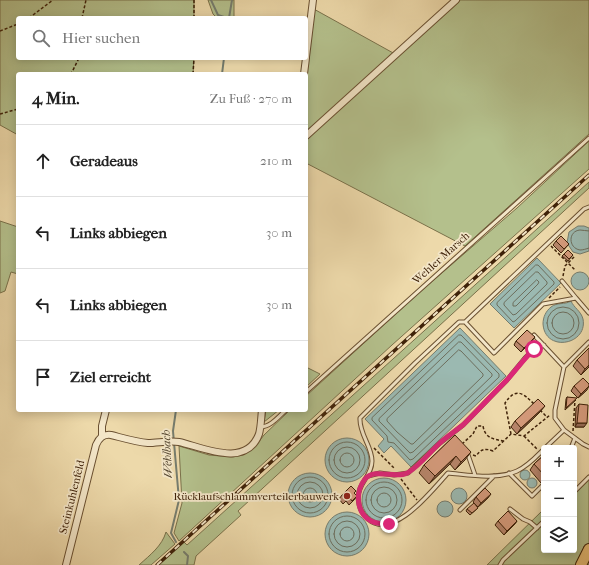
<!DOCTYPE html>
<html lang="de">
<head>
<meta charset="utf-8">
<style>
	body { margin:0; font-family:"IM FELL French Canon",serif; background:#f2f2f2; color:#222 }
	.controls { position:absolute; right:12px; bottom:12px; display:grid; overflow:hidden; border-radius:4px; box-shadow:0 2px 10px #0003 }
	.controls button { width:36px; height:36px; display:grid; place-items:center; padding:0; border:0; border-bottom:1px solid #e0e0e0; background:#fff; color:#222; font:20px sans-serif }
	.stop { position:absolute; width:12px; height:12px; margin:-9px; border:3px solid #db2777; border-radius:50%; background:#fff }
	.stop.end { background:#db2777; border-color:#fff; box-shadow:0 1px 4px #0008 }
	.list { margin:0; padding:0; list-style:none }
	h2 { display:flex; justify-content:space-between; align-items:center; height:52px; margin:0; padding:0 16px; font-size:17px }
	h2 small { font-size:13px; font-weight:400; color:#767676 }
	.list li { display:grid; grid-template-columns:26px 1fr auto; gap:12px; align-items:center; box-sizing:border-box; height:72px; padding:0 16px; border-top:1px solid #e0e0e0 }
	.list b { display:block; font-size:15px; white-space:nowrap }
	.list em { font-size:13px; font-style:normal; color:#767676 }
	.icon { flex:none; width:22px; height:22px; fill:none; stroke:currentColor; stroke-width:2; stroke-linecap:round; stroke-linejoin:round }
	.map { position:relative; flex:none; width:589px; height:565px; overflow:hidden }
	.search { position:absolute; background:#fff; box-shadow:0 2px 10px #0003; left:16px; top:16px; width:292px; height:44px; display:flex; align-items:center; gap:10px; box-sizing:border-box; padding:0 14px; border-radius:4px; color:#767676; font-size:15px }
	.panel { position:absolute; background:#fff; box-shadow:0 2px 10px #0003; left:16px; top:72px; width:292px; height:340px; border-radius:4px }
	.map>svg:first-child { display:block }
	.green { fill:#b4c08c; stroke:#7a714a }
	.water { fill:#9bb9b1; stroke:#767d6e }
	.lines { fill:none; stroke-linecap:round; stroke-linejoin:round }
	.shore { stroke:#6d6e5d; stroke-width:1 }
	.stream { stroke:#767d6e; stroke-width:2 }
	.lane-casing { stroke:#6a5031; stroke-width:5 }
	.street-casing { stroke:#6a5031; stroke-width:8 }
	.primary-casing { stroke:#3f2209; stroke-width:12 }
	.path { stroke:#3f2209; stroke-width:1.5; stroke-dasharray:3 2; stroke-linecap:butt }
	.lane { stroke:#f3e6c8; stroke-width:3 }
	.street { stroke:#f3e6c8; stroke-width:6 }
	.primary { stroke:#e6bc75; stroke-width:10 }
	.rail-casing { stroke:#3f2209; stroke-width:3.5 }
	.rail { stroke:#f3e6c8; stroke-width:2; stroke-dasharray:6; stroke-linecap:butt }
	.wall { fill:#b7856b; stroke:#3f2209 }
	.shaded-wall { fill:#956c57; stroke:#3f2209 }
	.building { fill:#d59b7c; stroke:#3f2209 }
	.route { stroke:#db2777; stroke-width:5 }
	.poi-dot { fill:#8f2418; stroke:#f3e6c8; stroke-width:1.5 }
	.labels { text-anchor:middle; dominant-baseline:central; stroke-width:3.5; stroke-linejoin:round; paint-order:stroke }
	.street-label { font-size:11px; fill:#3f2209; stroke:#f3e6c8 }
	.poi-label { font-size:11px; fill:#3f2209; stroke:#f3e6c8; text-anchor:end }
	.water-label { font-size:12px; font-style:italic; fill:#564833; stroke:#f3e6c8 }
</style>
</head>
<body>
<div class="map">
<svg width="589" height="565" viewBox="0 0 589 565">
	<rect width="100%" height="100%" fill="#edd9aa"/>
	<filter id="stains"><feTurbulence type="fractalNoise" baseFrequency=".005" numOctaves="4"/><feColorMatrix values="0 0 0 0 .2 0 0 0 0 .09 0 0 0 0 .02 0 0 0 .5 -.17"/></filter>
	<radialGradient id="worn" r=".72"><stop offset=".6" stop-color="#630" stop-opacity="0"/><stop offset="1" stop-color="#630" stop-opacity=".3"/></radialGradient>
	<path class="green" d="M0 0H194V18H18V58H194L193 74H18V135L0 125Z
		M208 0H234V18H217L213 14Z
		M456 0H589V134L465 246 306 163V74L312 8 395 54Z
		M589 141V169L392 345 179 541 174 533 182 503 179 446 209 455 233 457 243 455 254 448 264 435 290 410H306V396L421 291 517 208Z
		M589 182V188L238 511 241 515 196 556 194 565H157L183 541 187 545Z
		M0 221 18 227V274L11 272 5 291 0 293Z
		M306 367 320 374 306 387Z
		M266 410H279L264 422Z
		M589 477V565H487L544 509V550H574V484L579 488Z
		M166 532 175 544 151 565H139C150 555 162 546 166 532Z"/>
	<path class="water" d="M578 226H584L589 228V251L580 254 573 252 567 243 569 232Z
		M537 258 561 283 514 328 490 304Z
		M571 281a9 9 0 1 1 18 0a9 9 0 1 1-18 0Z
		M571 301C574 308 581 311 583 319 588 345 545 353 543 324 543 317 546 311 551 307 557 302 565 305 571 301Z
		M460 328 506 376 411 467 391 446 384 453 378 446 384 439 365 419Z
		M325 460a22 22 0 1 1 44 0a22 22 0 1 1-44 0Z
		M520 475a5 5 0 1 1 10 0a5 5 0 1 1-10 0Z
		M288 495a22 22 0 1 1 44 0a22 22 0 1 1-44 0Z
		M527 483a5 5 0 1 1 10 0a5 5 0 1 1-10 0Z
		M362 500a22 22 0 1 1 44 0a22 22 0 1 1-44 0Z
		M451 496a8 8 0 1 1 16 0a8 8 0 1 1-16 0Z
		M437 509a8 8 0 1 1 16 0a8 8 0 1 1-16 0Z
		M325 534a22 22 0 1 1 44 0a22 22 0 1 1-44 0Z"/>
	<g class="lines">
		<path class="shore" d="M589 231C586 231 583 230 580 230 568 231 568 248 580 250 583 250 586 249 589 248
			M536 265H538L554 282V284L515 321 513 322 497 305V303Z
			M536 272H538L547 282V284L516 314 513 315 504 305V303Z
			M537 280 539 282 538 284 516 306H513V303Z
			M547 323a16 16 0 1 1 32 0a16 16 0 1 1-32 0Z
			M552 323a11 11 0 1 1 22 0a11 11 0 1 1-22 0Z
			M459 335H461L499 374V377L413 459 410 460 394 443 388 442 387 436 372 420V418Z
			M459 342H461L492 374V376L413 452 410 453C399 442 390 432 379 421V419Z
			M459 350 461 351 483 374V376L413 444H411L397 432 387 421V419Z
			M329 460a18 18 0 1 1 36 0a18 18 0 1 1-36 0Z
			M334 460a13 13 0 1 1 26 0a13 13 0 1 1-26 0Z
			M340 460a7 7 0 1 1 14 0a7 7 0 1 1-14 0Z
			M292 495a18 18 0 1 1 36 0a18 18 0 1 1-36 0Z
			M297 495a13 13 0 1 1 26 0a13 13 0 1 1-26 0Z
			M366 500a18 18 0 1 1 36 0a18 18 0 1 1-36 0Z
			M371 500a13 13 0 1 1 26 0a13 13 0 1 1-26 0Z
			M303 495a7 7 0 1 1 14 0a7 7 0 1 1-14 0Z
			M377 500a7 7 0 1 1 14 0a7 7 0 1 1-14 0Z
			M329 534a18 18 0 1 1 36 0a18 18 0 1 1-36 0Z
			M334 534a13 13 0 1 1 26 0a13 13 0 1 1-26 0Z
			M340 534a7 7 0 1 1 14 0a7 7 0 1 1-14 0Z"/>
		<path class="stream" d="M211 0 218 15 227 18
			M229 18 232 0
			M222 74 224 58
			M176 542 171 533 179 500 173 431 176 410
			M184 552 188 556 187 565"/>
		<g class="lane-casing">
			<path id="lane" d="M589 207 584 209 465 322 494 353 543 304 576 298 589 313
				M562 281 576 298
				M465 322H459L415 363 360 418C359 434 372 446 372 461 372 476 358 483 358 498 359 507 361 513 368 519 394 541 432 490 448 473 470 475 496 480 517 471 528 466 536 457 544 449
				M534 335 564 367
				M589 342 564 367 555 410V418L564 430 583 444 589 447
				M306 392 589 138
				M260 427C271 427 279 416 286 410
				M545 448 564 430
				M571 448 575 438
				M467 452 475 475
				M509 473 532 496 543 485
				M368 476 380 473 394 475 408 473 440 443 463 425 507 380 525 358 534 349 544 345
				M574 492 589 477
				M510 509 523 519 530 522 537 528
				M460 510 494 476
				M500 565 503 560 544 521"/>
		</g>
		<g class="street-casing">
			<path id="street" d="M306 57 313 0
				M304 74 306 58
				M306 136 456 0
				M102 436V426L106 410
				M66 565 96 445C99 438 103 434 111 435 123 438 136 442 148 443 158 443 169 440 179 442 202 447 246 469 259 434 261 427 261 418 262 410"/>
		</g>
		<g class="primary-casing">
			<path id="primary" d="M581 565 589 549"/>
		</g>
		<path class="path" d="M194 0V18
			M29 18 53 0
			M82 18 86 0
			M0 31 18 24
			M70 74 72 72 79 58
			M193 74 194 58
			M0 114 18 109
			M551 246 575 270
			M563 276 565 266 575 256
			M549 298 560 287
			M540 410 547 417
			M573 431 575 400
			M511 434 505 403C516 387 523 393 534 404
			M524 436 537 449
			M462 444 473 434 477 426H483C485 438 493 439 503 441
			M374 448 395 469
			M473 455 476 456C481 449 485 448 493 451L511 434 524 436 550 415
			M401 479 417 500"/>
		<use href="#lane" class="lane"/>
		<use href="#street" class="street"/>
		<use href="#primary" class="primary"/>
		<g class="rail-casing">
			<path id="rail" d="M157 565 589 175"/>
		</g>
		<use href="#rail" class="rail"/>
	</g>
	<path class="wall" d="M556 241 569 244 561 253 553 245Z
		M564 254 573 255 568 261 562 256Z
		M516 341H532L521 352 514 345Z
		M577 360 589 367 581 375 573 366Z
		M574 386 587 390 578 398 571 391Z
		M567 397 576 400 565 410 566 399Z
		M579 404 584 427H575L576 408Z
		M540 412 517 434 511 427 515 421Z
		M455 435 465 460 455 470 450 464 429 484 419 473 424 465Z
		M544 455V480L541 483 530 470 534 464Z
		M356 491 354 493 357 496 354 500 349 505 346 501 343 504 339 499 342 495Z
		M476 497 488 498 478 507 473 502Z
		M478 508 470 515 466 511 467 509Z
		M498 521H517L514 525 504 535 495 525Z"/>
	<path class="shaded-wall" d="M535 337 532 341 521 352 524 348Z
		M589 365V367L581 375 585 369Z
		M589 386 587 390 578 398 581 394Z
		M545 406 540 412 517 434 521 428Z
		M577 423H587L584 427H575Z
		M471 452 465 460 455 470 461 462Z
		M456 456 450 464 429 484 435 476Z
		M491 494 488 498 478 507 481 503Z
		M517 521 514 525 504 535 507 531Z"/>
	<path class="building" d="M561 236 569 244 564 249 556 241Z
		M568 250 573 255 569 259 564 254Z
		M527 330 535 337 524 348 516 341Z
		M589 348V365L585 369 577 360Z
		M583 378 589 384V386L581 394 574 386Z
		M567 397 577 398 566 408Z
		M538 399 545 406 521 428 515 421Z
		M579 404 588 405 587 423H577Z
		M455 435 471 452 461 462 456 456 435 476 424 465Z
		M544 455V475L534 464Z
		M351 486 356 491 354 493 357 496 352 501 349 497 346 500 342 495Z
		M485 488 491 494 481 503 476 497Z
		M474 503 478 508 472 513 467 509Z
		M508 511 517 521 507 531 498 521Z"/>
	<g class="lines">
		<path class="route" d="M389 524C383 524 377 524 371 521 356 513 355 492 365 479 375 467 398 480 409 472 420 465 430 452 440 443 447 436 456 431 464 424 478 410 492 395 506 381 516 370 524 359 534 349"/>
	</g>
	<circle class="poi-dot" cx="347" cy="496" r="4"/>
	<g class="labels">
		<g class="street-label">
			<text transform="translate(441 258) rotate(-42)">Wehler Marsch</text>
			<text transform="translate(72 497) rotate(-76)">Steinkuhlenfeld</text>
		</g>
		<g class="poi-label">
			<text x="339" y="496">Rücklaufschlammverteilerbauwerk</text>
		</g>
		<g class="water-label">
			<text transform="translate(167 454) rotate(-93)">Wehlbach</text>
		</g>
	</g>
	<rect width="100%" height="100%" filter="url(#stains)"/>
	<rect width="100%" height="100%" fill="url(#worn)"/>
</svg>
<div class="controls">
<button>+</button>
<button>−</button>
<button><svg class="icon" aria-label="layers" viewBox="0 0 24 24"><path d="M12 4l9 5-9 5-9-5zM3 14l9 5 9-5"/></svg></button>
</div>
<div class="stop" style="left:534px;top:349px"></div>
<div class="stop end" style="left:389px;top:524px"></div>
<div class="search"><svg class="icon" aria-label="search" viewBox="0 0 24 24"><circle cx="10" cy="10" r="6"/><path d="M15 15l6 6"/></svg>Hier suchen</div>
<section class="panel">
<h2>4 Min.<small>Zu Fuß · 270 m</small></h2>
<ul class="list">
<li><svg class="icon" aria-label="ahead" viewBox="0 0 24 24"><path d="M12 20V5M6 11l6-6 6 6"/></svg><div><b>Geradeaus</b></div><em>210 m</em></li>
<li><svg class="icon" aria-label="left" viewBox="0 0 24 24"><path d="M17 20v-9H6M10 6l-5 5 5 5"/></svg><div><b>Links abbiegen</b></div><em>30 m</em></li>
<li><svg class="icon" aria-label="left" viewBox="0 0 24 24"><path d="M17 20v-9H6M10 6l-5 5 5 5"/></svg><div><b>Links abbiegen</b></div><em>30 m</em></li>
<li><svg class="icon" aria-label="arrive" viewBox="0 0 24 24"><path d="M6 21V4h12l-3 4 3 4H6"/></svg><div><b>Ziel erreicht</b></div></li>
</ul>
</section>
</div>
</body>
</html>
